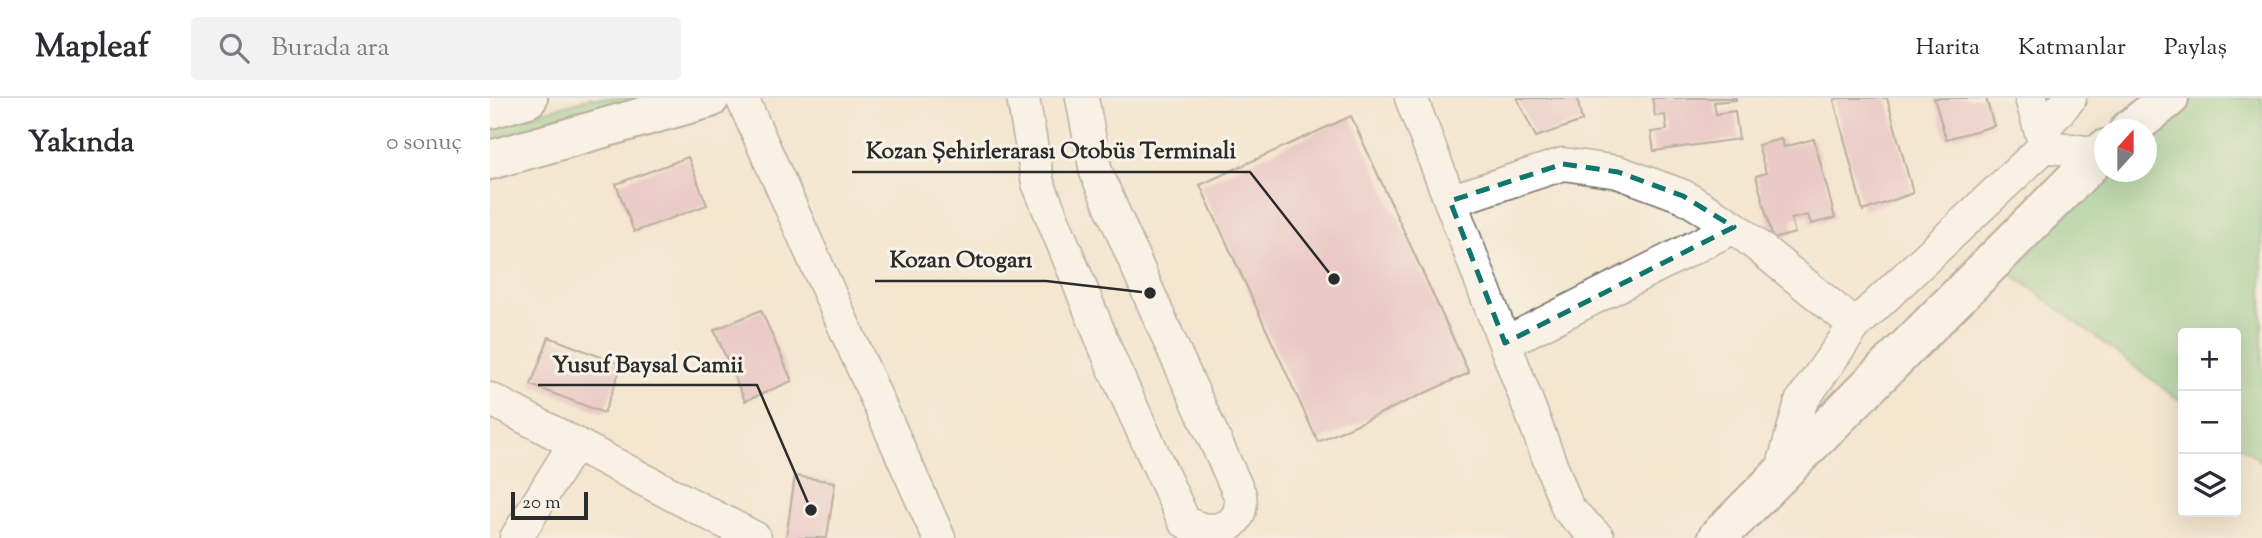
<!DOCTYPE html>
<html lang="tr">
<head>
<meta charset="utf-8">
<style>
	body { margin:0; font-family:"Sorts Mill Goudy",serif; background:#f2f2f3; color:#2b2b33 }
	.controls { position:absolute; right:21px; bottom:21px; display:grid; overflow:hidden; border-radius:7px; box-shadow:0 7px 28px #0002 }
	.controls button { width:63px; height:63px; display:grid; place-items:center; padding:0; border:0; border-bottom:2px solid #e1e1e2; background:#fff; color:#2b2b33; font:35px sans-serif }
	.compass { position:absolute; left:1604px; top:21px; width:63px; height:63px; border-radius:50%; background:#fff; box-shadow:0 7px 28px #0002; rotate:21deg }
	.scale { position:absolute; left:21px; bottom:18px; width:77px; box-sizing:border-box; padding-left:7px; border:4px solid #2b2b2b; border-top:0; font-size:19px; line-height:24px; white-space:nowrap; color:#2b2b2b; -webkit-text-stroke:5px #f7f3e8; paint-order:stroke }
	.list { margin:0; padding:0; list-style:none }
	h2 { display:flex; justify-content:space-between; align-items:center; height:91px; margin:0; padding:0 28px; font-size:30px }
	h2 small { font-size:23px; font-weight:400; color:#7c7c81 }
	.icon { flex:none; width:38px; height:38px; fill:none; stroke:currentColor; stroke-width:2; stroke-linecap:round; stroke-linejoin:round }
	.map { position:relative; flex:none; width:1772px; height:440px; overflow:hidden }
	header { display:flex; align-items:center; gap:42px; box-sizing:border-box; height:98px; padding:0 35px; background:#fff; border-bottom:2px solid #e1e1e2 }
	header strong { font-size:33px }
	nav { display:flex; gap:38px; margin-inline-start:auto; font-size:24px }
	.search { width:490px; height:63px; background:#f2f2f3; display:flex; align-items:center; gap:18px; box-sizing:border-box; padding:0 24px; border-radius:7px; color:#7c7c81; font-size:26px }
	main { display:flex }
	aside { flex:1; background:#fff }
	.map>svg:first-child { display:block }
	.green { fill:#7ec784; stroke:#547958; stroke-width:2 }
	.building { fill:#dfa7bc }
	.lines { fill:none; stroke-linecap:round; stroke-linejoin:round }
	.minor-casing { stroke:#716c64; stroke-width:35 }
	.major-casing { stroke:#716c64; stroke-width:42 }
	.minor { stroke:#fff; stroke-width:32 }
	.major { stroke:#fff; stroke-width:38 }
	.marked { fill:none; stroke:#0f766e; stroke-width:5; stroke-dasharray:14 9; stroke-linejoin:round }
	.leader { fill:none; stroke:#2b2b2b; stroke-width:2.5 }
	.callout-dot { fill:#2b2b2b; stroke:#f7f3e8; stroke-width:2.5 }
	.callout-label { font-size:23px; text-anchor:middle; font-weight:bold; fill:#2b2b2b; stroke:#f7f3e8; stroke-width:6; stroke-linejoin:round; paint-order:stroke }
</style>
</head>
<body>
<header>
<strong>Mapleaf</strong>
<div class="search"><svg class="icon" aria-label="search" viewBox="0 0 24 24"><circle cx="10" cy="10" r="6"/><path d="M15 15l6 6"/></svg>Burada ara</div>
<nav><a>Harita</a><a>Katmanlar</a><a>Paylaş</a></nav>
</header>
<main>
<aside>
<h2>Yakında<small>0 sonuç</small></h2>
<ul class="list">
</ul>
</aside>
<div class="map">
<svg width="1772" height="440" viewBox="0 0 1772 440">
	<rect width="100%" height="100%" fill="#f7f3e8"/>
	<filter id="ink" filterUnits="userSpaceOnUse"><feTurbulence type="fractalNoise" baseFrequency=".0143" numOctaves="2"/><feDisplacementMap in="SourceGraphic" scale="14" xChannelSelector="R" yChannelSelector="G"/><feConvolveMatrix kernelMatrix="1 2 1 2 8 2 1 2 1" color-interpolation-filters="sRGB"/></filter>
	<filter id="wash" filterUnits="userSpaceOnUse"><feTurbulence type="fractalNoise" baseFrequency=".00686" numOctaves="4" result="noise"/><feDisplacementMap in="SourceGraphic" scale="28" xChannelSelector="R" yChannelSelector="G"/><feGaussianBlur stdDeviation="1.57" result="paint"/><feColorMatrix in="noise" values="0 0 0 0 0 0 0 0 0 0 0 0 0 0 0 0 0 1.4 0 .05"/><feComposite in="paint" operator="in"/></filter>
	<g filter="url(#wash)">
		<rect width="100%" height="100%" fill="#f4e6cf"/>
		<path class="green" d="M100 0H153L0 41V29Z
			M1697 0H1772V364L1746 344V235H1693V305L1514 170 1618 74H1657V38Z"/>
		<g id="blocks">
			<path class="building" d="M1027 0H1087L1092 23 1046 39Z
				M1162 0H1246V2L1224 4 1226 16 1245 13 1249 41 1164 53 1161 34 1177 32 1175 17 1165 18Z
				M1348 0H1397L1423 95 1373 113 1344 2Z
				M1444 0H1496L1504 28 1456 41Z
				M861 18 979 275 828 344 710 87Z
				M1291 41 1294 49 1324 41 1345 120 1321 126 1318 117 1301 121 1305 135 1283 141 1266 78 1276 75 1268 47Z
				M198 59 217 107 144 134 126 86Z
				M271 212 302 283 255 303 224 232Z
				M59 239 132 267 114 315 41 287Z
				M305 378 345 384 337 440H296Z"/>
		</g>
	</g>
	<g filter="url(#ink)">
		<use href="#blocks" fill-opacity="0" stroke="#716c64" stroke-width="2"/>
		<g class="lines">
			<g class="minor-casing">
				<path id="minor" d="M252 0 449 440
					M533 0 548 85 622 266 694 423C718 440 756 433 750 397L680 244 606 74 592 0
					M921 0 1078 411 1108 440
					M1541 0 1555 48
					M1551 33 1580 0
					M960 103 1073 66 1128 74 1193 98 1244 129 1365 227
					M1015 245 1244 129
					M0 301 265 440
					M1291 375 1311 304 1365 227 1555 48 1609 56
					M26 440 85 345"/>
			</g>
			<g class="major-casing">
				<path id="major" d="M0 11 38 0
					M1639 32 1679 0
					M0 62 220 0
					M1227 440 1615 51"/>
			</g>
			<use href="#minor" class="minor"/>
			<use href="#major" class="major"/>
		</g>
	</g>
	<path d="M0 0H1772V440H0ZM1073 66 1128 74 1193 98 1244 129 1015 245 960 103Z" fill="#f4e6cf" fill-opacity=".55" fill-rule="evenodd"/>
	<path class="marked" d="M1073 66 1128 74 1193 98 1244 129 1015 245 960 103Z"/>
	<path class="leader" d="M844 181L760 74H362M660 195L556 183H385M321 412L267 287H48"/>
	<g class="callout-dot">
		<circle cx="844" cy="181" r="7"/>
		<circle cx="660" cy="195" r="7"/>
		<circle cx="321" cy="412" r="7"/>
	</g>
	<g class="callout-label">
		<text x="561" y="60">Kozan Şehirlerarası Otobüs Terminali</text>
		<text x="471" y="169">Kozan Otogarı</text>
		<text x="158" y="274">Yusuf Baysal Camii</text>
	</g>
</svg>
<div class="controls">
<button>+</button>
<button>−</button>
<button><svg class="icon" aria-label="layers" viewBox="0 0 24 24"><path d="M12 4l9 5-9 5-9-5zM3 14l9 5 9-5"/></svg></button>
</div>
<svg class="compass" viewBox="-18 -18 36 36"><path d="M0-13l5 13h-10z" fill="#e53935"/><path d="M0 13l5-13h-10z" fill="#7c7c81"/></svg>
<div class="scale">20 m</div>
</div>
</main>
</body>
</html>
